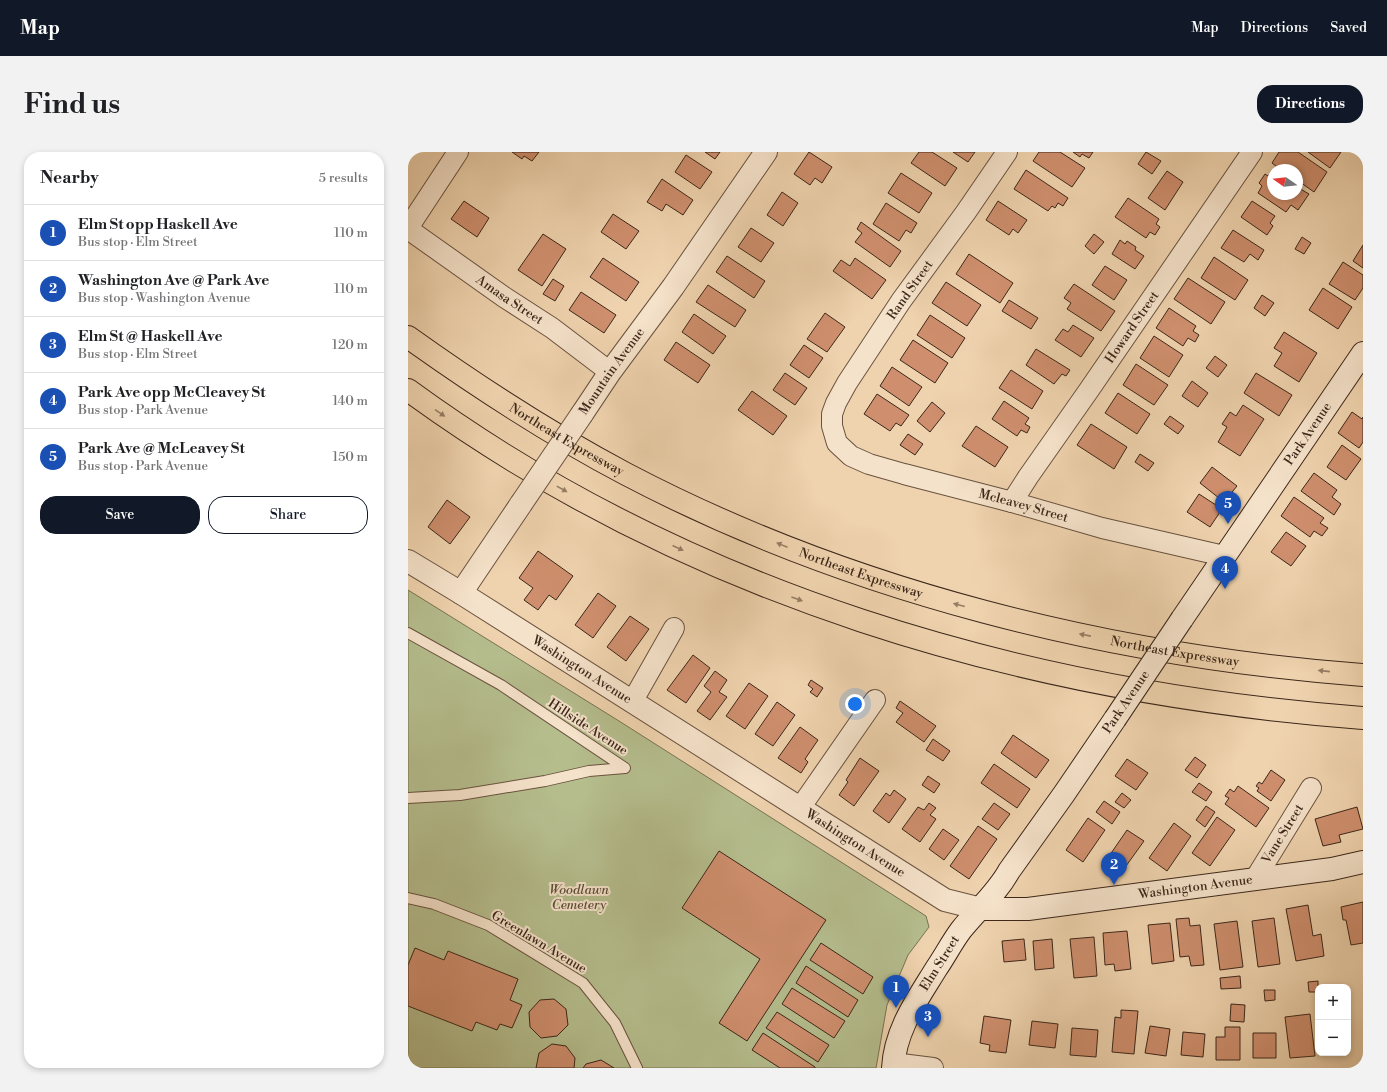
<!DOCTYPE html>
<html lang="en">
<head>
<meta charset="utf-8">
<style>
	body { margin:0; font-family:"Libre Bodoni",serif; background:#f2f2f2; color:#202124 }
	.controls { position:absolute; right:12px; bottom:12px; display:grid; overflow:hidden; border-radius:8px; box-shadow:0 2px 6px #0003 }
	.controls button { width:36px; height:36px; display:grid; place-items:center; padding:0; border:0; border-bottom:1px solid #e0e0e0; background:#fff; color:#202124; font:20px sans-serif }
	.compass { position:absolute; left:859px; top:12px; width:36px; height:36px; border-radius:50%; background:#fff; box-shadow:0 2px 6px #0003; rotate:284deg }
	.you { position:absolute; left:447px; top:552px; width:14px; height:14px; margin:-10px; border:3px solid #fff; border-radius:50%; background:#1a73e8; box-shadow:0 0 0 6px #1a73e833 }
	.badge { display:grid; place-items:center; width:26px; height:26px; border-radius:50%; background:#111827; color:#fff; font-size:13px; font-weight:700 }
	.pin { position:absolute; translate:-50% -33px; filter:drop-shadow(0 1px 2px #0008) }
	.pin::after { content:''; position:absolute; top:21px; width:14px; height:12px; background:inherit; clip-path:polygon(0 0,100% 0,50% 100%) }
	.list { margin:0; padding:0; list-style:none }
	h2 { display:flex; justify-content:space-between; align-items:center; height:52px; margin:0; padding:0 16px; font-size:17px }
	h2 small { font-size:13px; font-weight:400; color:#757577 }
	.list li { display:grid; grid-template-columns:26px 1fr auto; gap:12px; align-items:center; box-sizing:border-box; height:56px; padding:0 16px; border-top:1px solid #e0e0e0 }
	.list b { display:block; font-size:15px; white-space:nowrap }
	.list p { margin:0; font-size:13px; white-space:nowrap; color:#757577 }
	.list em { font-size:13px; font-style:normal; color:#757577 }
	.actions { display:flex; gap:8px; padding:12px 16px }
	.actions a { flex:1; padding:9px 0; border:1px solid #111827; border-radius:16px; text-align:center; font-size:14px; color:#111827 }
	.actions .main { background:#111827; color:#fff }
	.map { position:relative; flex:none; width:955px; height:916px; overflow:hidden; border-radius:16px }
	header { display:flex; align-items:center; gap:24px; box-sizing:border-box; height:56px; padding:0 20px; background:#111827; color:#fff }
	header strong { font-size:19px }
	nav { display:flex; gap:22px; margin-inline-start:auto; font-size:14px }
	.intro { display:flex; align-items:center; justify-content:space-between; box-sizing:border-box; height:96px; padding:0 24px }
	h1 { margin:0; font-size:28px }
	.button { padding:10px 18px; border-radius:16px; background:#111827; color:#fff; font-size:14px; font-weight:700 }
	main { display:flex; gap:24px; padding:0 24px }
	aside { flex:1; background:#fff; border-radius:16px; box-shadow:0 2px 6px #0003 }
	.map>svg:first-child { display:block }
	.green { fill:#b5bd8d; stroke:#787254 }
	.building { fill:#cf8f6e; stroke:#3c271a }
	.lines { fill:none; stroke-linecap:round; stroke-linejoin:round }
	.service-casing { stroke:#69523f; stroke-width:12 }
	.minor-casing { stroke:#69523f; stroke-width:22 }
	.tertiary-casing { stroke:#69523f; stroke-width:24 }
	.secondary-casing { stroke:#3c271a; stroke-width:24 }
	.motorway-casing { stroke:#3c271a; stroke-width:24 }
	.service { stroke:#f5e2ca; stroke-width:10 }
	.minor { stroke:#f5e2ca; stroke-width:20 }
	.tertiary { stroke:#f5e2ca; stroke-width:22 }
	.secondary { stroke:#f5e2ca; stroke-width:22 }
	.motorway { stroke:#efd3ae; stroke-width:22 }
	.tertiary-bridge-casing { stroke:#69523f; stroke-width:24; stroke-linecap:butt }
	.secondary-bridge-casing { stroke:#3c271a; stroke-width:24; stroke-linecap:butt }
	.tertiary-bridge { stroke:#f5e2ca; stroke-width:22 }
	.secondary-bridge { stroke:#f5e2ca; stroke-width:22 }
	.oneway { fill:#967d64 }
	.labels { text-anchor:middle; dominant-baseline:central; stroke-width:4; stroke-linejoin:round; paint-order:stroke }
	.street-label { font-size:13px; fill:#3c271a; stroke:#f5e2ca }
	.park-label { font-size:13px; font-style:italic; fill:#5a4c37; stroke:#f5e2ca }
</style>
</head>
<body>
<header>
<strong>Map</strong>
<nav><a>Map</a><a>Directions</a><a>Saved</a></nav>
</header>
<div class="intro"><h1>Find us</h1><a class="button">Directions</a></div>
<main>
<aside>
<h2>Nearby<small>5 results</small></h2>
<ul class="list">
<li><span class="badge" style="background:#1a4fb4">1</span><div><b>Elm St opp Haskell Ave</b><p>Bus stop · Elm Street</p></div><em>110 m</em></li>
<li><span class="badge" style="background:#1a4fb4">2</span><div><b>Washington Ave @ Park Ave</b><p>Bus stop · Washington Avenue</p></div><em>110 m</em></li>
<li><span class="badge" style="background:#1a4fb4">3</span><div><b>Elm St @ Haskell Ave</b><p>Bus stop · Elm Street</p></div><em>120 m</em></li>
<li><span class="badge" style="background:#1a4fb4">4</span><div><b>Park Ave opp McCleavey St</b><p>Bus stop · Park Avenue</p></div><em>140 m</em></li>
<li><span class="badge" style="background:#1a4fb4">5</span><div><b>Park Ave @ McLeavey St</b><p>Bus stop · Park Avenue</p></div><em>150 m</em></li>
</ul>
<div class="actions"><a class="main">Save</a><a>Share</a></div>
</aside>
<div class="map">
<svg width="955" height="916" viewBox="0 0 955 916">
	<rect width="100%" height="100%" fill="#efd3ae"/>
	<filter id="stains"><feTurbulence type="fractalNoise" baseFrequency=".005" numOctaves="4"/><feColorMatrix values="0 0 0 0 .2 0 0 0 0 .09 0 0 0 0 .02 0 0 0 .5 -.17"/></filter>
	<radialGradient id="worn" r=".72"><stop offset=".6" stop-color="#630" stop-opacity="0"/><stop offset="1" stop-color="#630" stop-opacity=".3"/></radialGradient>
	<path class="green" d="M0 438 211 569 518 764 521 775 500 803 479 853 468 916H0Z"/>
	<path class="building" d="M104 0H131L124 9 116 4 114 7Z
		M297 0H312L307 7Z
		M401 0 424 15 414 31 407 26 402 33 386 22Z
		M511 0H524L549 16 537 34 503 11Z
		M545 0H567L560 10Z
		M631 0H652L677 16 664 35 625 9Z
		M665 0H685L681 6 674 2 672 5Z
		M738 0 753 9 744 22 730 12Z
		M871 0H890L919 20 906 40 889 28V18H873L864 11Z
		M900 0H933L922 16Z
		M278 3 304 20 292 37 267 20Z
		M618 18 660 46 655 54 650 51 647 56 644 54 640 59 606 37Z
		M864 18 865 42H889V35L901 42 890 58 883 53 878 60 850 41 854 34 851 31 857 22 860 24Z
		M759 19 775 30 757 58 740 46Z
		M493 21 524 41 511 61 480 41Z
		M254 27 285 48 275 63 258 52 254 59 239 50Z
		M374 40 390 51 375 74 359 63Z
		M720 46 751 67 748 72 752 75 747 83 742 80 738 86 707 65Z
		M56 49 81 66 69 85 43 67Z
		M590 49 619 68 610 81 605 77 601 83 578 68Z
		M844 49 867 64 862 71 865 74 859 83 833 65Z
		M478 51 509 71 503 81 498 78 491 89 465 72Z
		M205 62 231 79 218 97 193 80Z
		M453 70 493 99 482 115 447 90 454 81 449 77Z
		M343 76 366 91 353 110 330 95Z
		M825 78 856 98 850 108 842 102 836 110 813 96Z
		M135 82 158 97 134 134 110 118Z
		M686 82 696 90 686 102 677 94Z
		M894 85 903 91 896 102 887 97Z
		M712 88 717 92 719 89 728 95 727 98 736 104 727 117 704 102Z
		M955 93V116L945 109Z
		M561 102 605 131 592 151 548 122Z
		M319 104 357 129 346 146 308 120Z
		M806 105 840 128 827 148 793 126Z
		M195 106 231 130 218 149 182 125Z
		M447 106 478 128 464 147 425 119 433 108 442 114Z
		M935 110 955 123V136L947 148 921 132Z
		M697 114 719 128 706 148 684 133Z
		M780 126 817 150 803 172 766 147Z
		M145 127 156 134 147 149 135 142Z
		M538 130 573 153 559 174 524 151Z
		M666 132 707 159 693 179 659 157 663 151 656 146Z
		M300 133 338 158 327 175 288 150Z
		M915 136 944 155 930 177 901 158Z
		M173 140 208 163 196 181 161 158Z
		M854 143 866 151 857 164 846 156Z
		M601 148 630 166 623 177 594 159Z
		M761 156 788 174 785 179 791 183 787 190 780 186 775 194 748 176Z
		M417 161 437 175 419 200 399 187Z
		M286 162 318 184 305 202 274 180Z
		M522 163 557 186 544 206 509 183Z
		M665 173 686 186 673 205 647 188 655 177 660 180Z
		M876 180 909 201 891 230 866 214 874 201 866 196Z
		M746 184 775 203 761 225 732 206Z
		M505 188 540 211 527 231 492 208Z
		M268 190 302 213 290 231 256 208Z
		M396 193 415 206 401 226 382 213Z
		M628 197 662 218 658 224 654 222 646 232 618 213Z
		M807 204 819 213 810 225 798 216Z
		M728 212 760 233 746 253 715 233Z
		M484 215 514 235 501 254 472 234Z
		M603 218 635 239 624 257 591 236Z
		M377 221 399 236 387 253 365 238Z
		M848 221 884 243 871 264 836 241Z
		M784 229 800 241 790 255 774 244Z
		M344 239 379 264 365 283 330 258Z
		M710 241 742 262 729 282 697 261Z
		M469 242 501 263 493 274 488 271 482 279 456 262Z
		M596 249 621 266 617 272 622 275 619 281 613 278 609 284 584 267Z
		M524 250 537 261 522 280 509 269Z
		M835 253 856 267 832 304 810 290 819 275 814 272 822 260 828 264Z
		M944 260 954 267 955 265V290L951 296 930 281Z
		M762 264 776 274 770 282 756 272Z
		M683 272 719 295 706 317 669 293Z
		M568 274 600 295 587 315 554 294Z
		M500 282 515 292 507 303 492 293Z
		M934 293 953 307 938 328 919 315Z
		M732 302 746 311 740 319 727 310Z
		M804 315 829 334 816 350 792 331Z
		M906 321 929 338 924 345 933 352 926 363 893 339Z
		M791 342 814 357 802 375 779 360Z
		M886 345 916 366 912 371 920 376 914 384 906 379 902 385 873 364Z
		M39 348 62 365 42 392 20 375Z
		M878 380 898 394 883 414 863 400Z
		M130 399 165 424 148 448 141 443 130 458 116 448 125 436 111 426Z
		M190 441 208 454 185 486 167 473Z
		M222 464 241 477 218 509 199 495Z
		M285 503 302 516 278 551 259 538Z
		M307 519 319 528 311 540 319 545 302 568 289 559 303 540 296 534Z
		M403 528 415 536 409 545 402 540 405 537 400 533Z
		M341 531 360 544 337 577 318 564Z
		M492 549 528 574 516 590 488 570 495 561 488 556Z
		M369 550 387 563 365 594 347 582Z
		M392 575 410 588 397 607 400 610 393 621 370 606Z
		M605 583 641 608 628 626 593 601Z
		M525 587 542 599 535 609 518 598Z
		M787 605 798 613 789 626 777 618Z
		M452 606 471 619 446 654 431 643 440 630 438 628Z
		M719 607 740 621 728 638 707 624Z
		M586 612 622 637 609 656 573 631Z
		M863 618 877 628 863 649 849 639 851 636 848 634 851 630 854 632Z
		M520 624 532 632 526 641 514 633Z
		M791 631 804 640 798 649 784 640Z
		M830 634 861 656 848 675 817 652 821 646 817 644 822 637 826 640Z
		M486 638 498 647 481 671 465 659 478 641 482 644Z
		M714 641 723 648 716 656 707 650Z
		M696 649 712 660 704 672 688 660Z
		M521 651 528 656 522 663 528 667 512 690 494 677 510 655 516 658Z
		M586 651 602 662 590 678 574 667Z
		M798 654 807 660 797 675 788 668Z
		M949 655 955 677 931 683 933 690 915 694 907 667Z
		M809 665 827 678 802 714 784 701Z
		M680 666 697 678 675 710 658 698Z
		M766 671 783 684 759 719 741 706Z
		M570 674 589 687 561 727 542 714Z
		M535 677 551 688 536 708 521 697Z
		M719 678 736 689 713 721 697 710Z
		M311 699 418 768 339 889 311 871 352 807 274 756Z
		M955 750V791L943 793 938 768H935L933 755Z
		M900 753 905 784 913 782 916 804 888 809 878 757Z
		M781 766 782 774 792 773 796 813 783 814 781 804 772 805 768 767Z
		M866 766 872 812 850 815 844 769Z
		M829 769 835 815 812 818 806 772Z
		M762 771 766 809 744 812 740 773Z
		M719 779 723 817 707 819 706 812 697 813 695 781Z
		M686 785 689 824 666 826 662 787Z
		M616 787 618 808 596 810 594 789Z
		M644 787 646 816 627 818 625 789Z
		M413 791 465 825 455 842 402 808Z
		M7 796 36 808 40 799 110 827 102 848 114 853 104 876 92 872 89 878 68 870 64 879 0 854V813Z
		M398 814 450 848 440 865 388 831Z
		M832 824 833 836 813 837 812 826Z
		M910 829V840H901L900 830Z
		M384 836 437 869 426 886 374 852Z
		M856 838H867V848L857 849Z
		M146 847 158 857 160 873 149 884 133 886 122 875 121 860 132 848Z
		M823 852 837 853 836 870 822 869Z
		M713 858 730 859 726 902 704 900 707 865 713 866Z
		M369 860 421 893 410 910 358 876Z
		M902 862 907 904 882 906 877 865Z
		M576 864 603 868 598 901 581 899 582 893 572 891Z
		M624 869 650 872 647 896 621 893Z
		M742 874 762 877 758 904 737 901Z
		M817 875H832V908H808V885H817Z
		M664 876 690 878 688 905 662 903Z
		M775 880 797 882 795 905 773 903Z
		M355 881 407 915V916H372L344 898Z
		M845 881H868V906H845Z
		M144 892 158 894 167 906 166 916H128L131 901Z
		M193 908 206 916H175L178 912Z"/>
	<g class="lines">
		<g class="service-casing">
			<path id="service" d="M0 481 93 533 217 616
				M0 646 52 643 137 629 181 619 217 616
				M0 746 26 752 80 773 175 831 207 871 229 916"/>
		</g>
		<g class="minor-casing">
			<g id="minor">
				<path id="s1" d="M599 0 558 60 493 149 439 231 428 251 424 262V274L429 291 443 304 461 312 496 322 604 350 694 376 816 404"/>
				<path d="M0 76 50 0"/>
				<path id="s2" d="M0 77 96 145 144 176 202 220"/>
				<path id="s3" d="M604 350 620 325 681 238 844 0"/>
				<path d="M224 550 266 476"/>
				<path d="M392 656 467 548"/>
				<path id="s4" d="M847 727 903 636"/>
				<path d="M485 911 525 916"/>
			</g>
		</g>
		<g class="tertiary-casing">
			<g id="tertiary">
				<path id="s5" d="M174 262 202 220 265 135 358 0"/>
				<path id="s6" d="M0 409 53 441 537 748 573 757"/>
				<path d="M53 441 113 352"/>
			</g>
		</g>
		<g class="secondary-casing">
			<g id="secondary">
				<path id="s7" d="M774 467 955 201"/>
				<path id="s8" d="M573 757H620L924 717 955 710"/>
				<path id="s9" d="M485 916C487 878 509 848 528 817 537 804 544 790 553 778 569 758 589 741 601 719L656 642 707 567"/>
			</g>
		</g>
		<g class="motorway-casing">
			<g id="motorway">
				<path id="s10" d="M0 185C70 235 142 282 218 322 443 440 702 504 955 523"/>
				<path d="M0 238C279 442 613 540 955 566"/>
			</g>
		</g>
		<use href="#service" class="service"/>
		<use href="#minor" class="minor"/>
		<use href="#tertiary" class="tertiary"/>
		<use href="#secondary" class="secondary"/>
		<use href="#motorway" class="motorway"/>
		<g class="tertiary-bridge-casing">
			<path id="tertiary-bridge" d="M113 352 174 262"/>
		</g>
		<g class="secondary-bridge-casing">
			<path id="secondary-bridge" d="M707 567 774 467"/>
		</g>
		<use href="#tertiary-bridge" class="tertiary-bridge"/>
		<use href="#secondary-bridge" class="secondary-bridge"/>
	</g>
	<defs><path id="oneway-solid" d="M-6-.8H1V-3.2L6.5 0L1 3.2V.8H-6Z"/></defs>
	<g class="oneway">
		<use href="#oneway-solid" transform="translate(32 261) rotate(34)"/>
		<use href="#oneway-solid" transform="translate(154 337) rotate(29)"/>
		<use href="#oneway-solid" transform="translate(374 393) rotate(-158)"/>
		<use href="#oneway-solid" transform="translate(270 396) rotate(25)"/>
		<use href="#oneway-solid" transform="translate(389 447) rotate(20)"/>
		<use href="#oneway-solid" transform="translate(551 453) rotate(-165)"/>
		<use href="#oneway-solid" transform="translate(677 483) rotate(-169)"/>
		<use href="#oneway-solid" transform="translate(916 519) rotate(-174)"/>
	</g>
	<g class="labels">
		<g class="street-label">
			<text transform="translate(502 138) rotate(-55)">Rand Street</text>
			<text stroke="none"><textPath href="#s2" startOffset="124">Amasa Street</textPath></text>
			<text stroke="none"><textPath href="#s3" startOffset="212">Howard Street</textPath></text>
			<text stroke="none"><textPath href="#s5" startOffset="52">Mountain Avenue</textPath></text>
			<text stroke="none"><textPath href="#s7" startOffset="224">Park Avenue</textPath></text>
			<text stroke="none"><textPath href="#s10" startOffset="189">Northeast Expressway</textPath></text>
			<text stroke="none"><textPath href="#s1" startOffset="544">Mcleavey Street</textPath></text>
			<text stroke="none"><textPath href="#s10" startOffset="513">Northeast Expressway</textPath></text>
			<text stroke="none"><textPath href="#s10" startOffset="837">Northeast Expressway</textPath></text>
			<text stroke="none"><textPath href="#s6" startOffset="205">Washington Avenue</textPath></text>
			<text transform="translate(718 550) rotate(-56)">Park Avenue</text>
			<text transform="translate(180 575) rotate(33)">Hillside Avenue</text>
			<text stroke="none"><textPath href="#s4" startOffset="53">Vane Street</textPath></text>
			<text stroke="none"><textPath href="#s6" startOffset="529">Washington Avenue</textPath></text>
			<text stroke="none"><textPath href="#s8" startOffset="216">Washington Avenue</textPath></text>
			<text transform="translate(131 790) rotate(31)">Greenlawn Avenue</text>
			<text stroke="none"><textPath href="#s9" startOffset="116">Elm Street</textPath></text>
		</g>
		<g class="park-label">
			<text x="171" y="738">Woodlawn<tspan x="171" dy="15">Cemetery</tspan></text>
		</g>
	</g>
	<rect width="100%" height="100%" filter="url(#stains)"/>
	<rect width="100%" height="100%" fill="url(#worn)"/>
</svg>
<div class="controls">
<button>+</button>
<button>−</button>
</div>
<svg class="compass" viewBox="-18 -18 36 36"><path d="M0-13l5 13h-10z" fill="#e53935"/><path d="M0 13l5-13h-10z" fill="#757577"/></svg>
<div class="you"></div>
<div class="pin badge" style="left:488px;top:856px;background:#1a4fb4">1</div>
<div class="pin badge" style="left:706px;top:733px;background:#1a4fb4">2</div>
<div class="pin badge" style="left:520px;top:885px;background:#1a4fb4">3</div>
<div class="pin badge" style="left:817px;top:437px;background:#1a4fb4">4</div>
<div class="pin badge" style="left:820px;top:372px;background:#1a4fb4">5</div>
</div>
</main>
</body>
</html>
